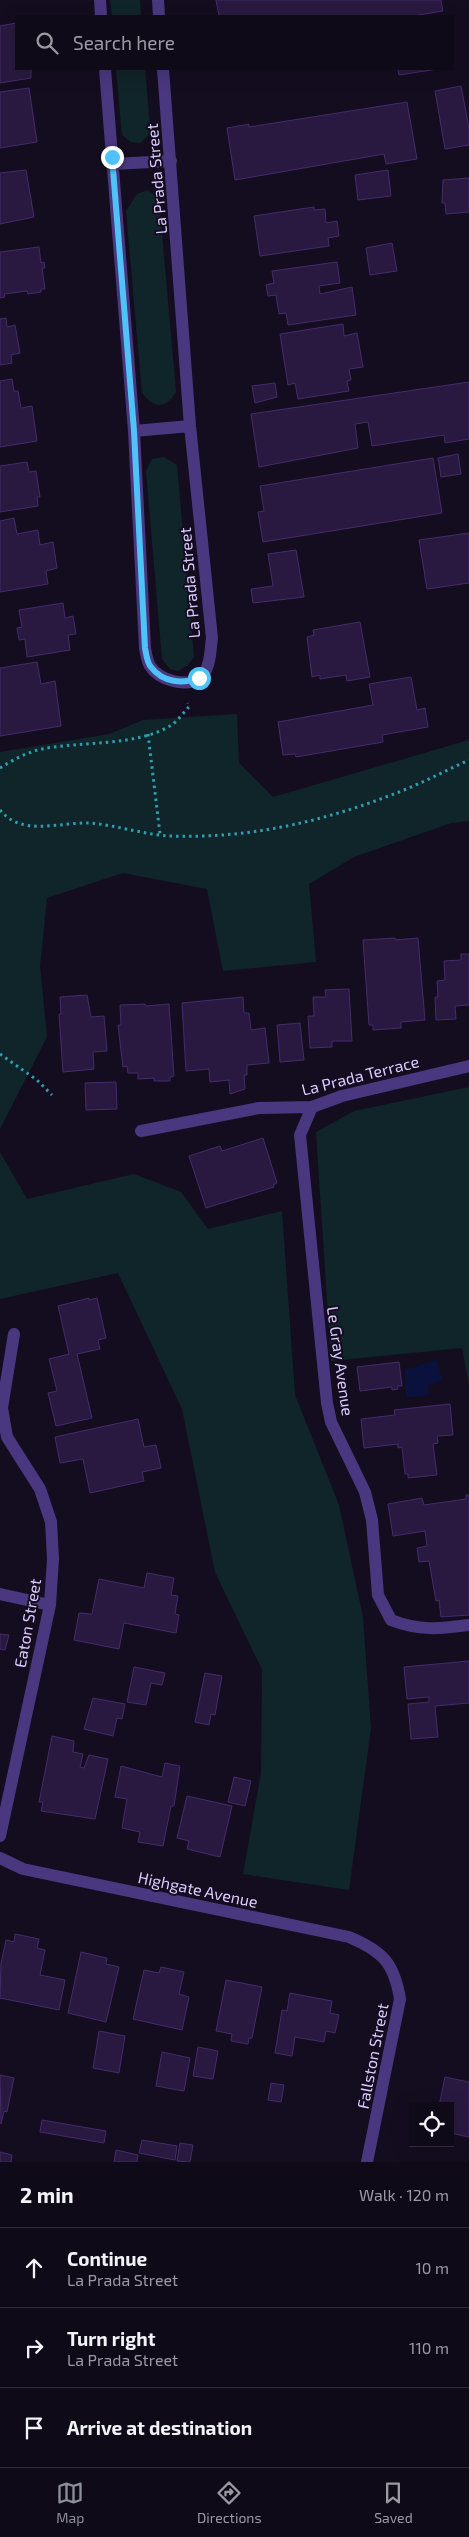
<!DOCTYPE html>
<html lang="en">
<head>
<meta charset="utf-8">
<style>
	body { margin:0; font-family:"Exo 2",sans-serif; background:#181321; color:#f1f3f6 }
	.controls { position:absolute; right:15px; bottom:15px; display:grid; overflow:hidden; border-radius:0px; box-shadow:0 5px 20px #0002 }
	.controls button { width:45px; height:45px; display:grid; place-items:center; padding:0; border:0; border-bottom:1px solid #2f2b37; background:#0f0a18; color:#f1f3f6; font:25px sans-serif }
	.stop { position:absolute; width:15px; height:15px; margin:-11px; border:4px solid #4fc3f7; border-radius:50%; background:#fff }
	.stop.end { background:#4fc3f7; border-color:#fff; box-shadow:0 1px 5px #0008 }
	.list { margin:0; padding:0; list-style:none }
	h2 { display:flex; justify-content:space-between; align-items:center; height:65px; margin:0; padding:0 20px; font-size:21px }
	h2 small { font-size:16px; font-weight:400; color:#9b9aa2 }
	.list li { display:grid; grid-template-columns:32px 1fr auto; gap:15px; align-items:center; box-sizing:border-box; height:80px; padding:0 20px; border-top:1px solid #2f2b37 }
	.list b { display:block; font-size:19px; white-space:nowrap }
	.list p { margin:0; font-size:16px; white-space:nowrap; color:#9b9aa2 }
	.list em { font-size:16px; font-style:normal; color:#9b9aa2 }
	.icon { flex:none; width:28px; height:28px; fill:none; stroke:currentColor; stroke-width:2; stroke-linecap:round; stroke-linejoin:round }
	.map { position:relative; flex:none; width:469px; height:2162px; overflow:hidden }
	.search { position:absolute; background:#0f0a18; box-shadow:0 5px 20px #0002; left:15px; right:15px; top:15px; height:55px; display:flex; align-items:center; gap:12px; box-sizing:border-box; padding:0 18px; border-radius:0px; color:#9b9aa2; font-size:19px }
	.sheet { height:305px; background:#0f0a18 }
	nav { display:flex; justify-content:space-around; align-items:center; box-sizing:border-box; height:70px; border-top:1px solid #2f2b37; background:#0f0a18; font-size:14px; color:#9b9aa2 }
	nav a { display:grid; justify-items:center; gap:2px }
	nav .on { color:#8c9099 }
	.map>svg:first-child { display:block }
	.green { fill:#102529 }
	.water { fill:#09113c }
	.building { fill:#291940; stroke:#452b6c }
	.lines { fill:none; stroke-linecap:round; stroke-linejoin:round }
	.path { stroke:#2e9eb0; stroke-width:3; stroke-dasharray:2.5 4; stroke-linecap:butt }
	.street { stroke:#49387f; stroke-width:12 }
	.route { stroke:#4fc3f7; stroke-width:6 }
	.labels { text-anchor:middle; dominant-baseline:central; stroke-width:4; stroke-linejoin:round; paint-order:stroke }
	.street-label { font-size:16px; fill:#dccbff; stroke:#140d20 }
</style>
</head>
<body>
<div class="map">
<svg width="469" height="2162" viewBox="0 0 469 2162">
	<rect width="100%" height="100%" fill="#140d20"/>
	<path class="green" d="M110 0H140L141 16H112Z
		M116 69H145L150 126 148 136 140 143 131 142 122 135Z
		M148 190 159 199 176 392C165 410 154 408 142 393L126 211 137 194Z
		M164 457 177 465 194 657 188 665 178 671 170 669 162 659 146 471 152 459Z
		M237 714 239 763 273 797 469 740V821L451 823 354 857 309 884 316 962 223 971 207 889 123 873 47 898 40 966 47 1037 0 1129V752L109 734 143 720Z
		M469 1087V1385L462 1348 331 1361 316 1132 354 1111Z
		M0 1152 27 1199 134 1174 181 1192 208 1229 282 1211 295 1395 339 1505 363 1617 371 1728 349 1890 243 1874 261 1773 262 1670 215 1572 182 1409 118 1273 0 1299Z"/>
	<path class="water" d="M436 1360 443 1380 428 1385V1395L406 1398 405 1370Z"/>
	<path class="building" d="M216 0H441L443 11 413 16H219Z
		M16 23V69H31V78L0 83V26Z
		M398 69H438L399 75Z
		M461 86 469 128V145L445 149 435 91Z
		M29 88 37 142 0 148V92Z
		M407 102 417 159 386 164 384 154 235 180 227 128 249 124V127Z
		M26 170 34 217 0 224V173Z
		M388 170 391 196 358 200 355 175Z
		M469 178V212L446 214 445 203H442L443 180Z
		M314 207V210L325 209 326 223 337 221 339 236 328 238 329 246 260 256 254 216Z
		M392 243 397 271 370 275 366 248Z
		M39 247 41 263 44 262 45 268H42L45 289H41V292L28 294 27 291 4 294 5 297 0 298V252Z
		M337 262 340 283 319 286 320 294 352 287 356 315 288 325 286 313 279 314 276 295 268 296 266 285 274 283 272 271Z
		M6 318 7 327 15 325 20 353 11 355 12 363 0 365V319Z
		M343 324 344 336 357 333 363 367 349 369 351 380 347 381 349 391 298 399 295 383 288 385 280 334Z
		M12 379 14 391H18L21 408 32 406 37 441 0 447V381Z
		M469 382V439L445 443 444 435 372 446 368 422 355 424 358 448 259 467 251 414Z
		M275 383 277 397 255 403 252 386Z
		M458 454 461 474 441 477 438 458Z
		M433 458 442 513 263 542 258 512 264 511 260 486Z
		M27 462 29 472 36 471 40 497H37L38 506 0 512V466Z
		M14 518 17 534 38 530 40 545 53 542 57 568 46 571 48 584 0 592V521Z
		M469 533V583L427 589 419 540Z
		M296 550 304 597 253 603 251 589 273 586 268 554Z
		M63 603 65 618 73 616 76 634 68 635 70 650 27 657 25 639 19 640 17 628 22 627 19 610Z
		M360 622 370 677 347 681 346 675 320 679V675L312 677 307 637 314 635 313 630Z
		M37 662 41 684 55 681 61 726 0 736V668Z
		M411 677 417 710 425 708 428 727 382 735 383 742 296 757 295 754 283 755 278 722 373 705 369 684Z
		M395 938 396 940 418 938 425 1020 401 1022V1028L373 1030V1025H369L363 940Z
		M461 954H469V1005L455 1006 456 1019 436 1020 435 997H438L437 981 445 980 444 961 461 960Z
		M349 989 352 1041H332V1047L310 1048 308 1016H314L313 997H326L325 990Z
		M87 995 91 1017 104 1016 107 1051 93 1052 94 1069 63 1072 59 1014H61L60 997Z
		M243 997 244 1013H249L251 1030 265 1028 269 1063 247 1065V1075H244L245 1089 230 1094 229 1080 210 1082 209 1069 186 1071 182 1003Z
		M145 1004 146 1006 169 1004 174 1076 170 1077V1081H154V1078L138 1079V1073H128L127 1066 123 1067 118 1025H121L120 1005Z
		M300 1023 304 1060 280 1062 277 1025Z
		M116 1082 117 1109 86 1110 85 1083Z
		M263 1138 277 1183 273 1185 274 1187 206 1208 189 1156 220 1146 222 1151Z
		M89 1298V1300L97 1298 106 1338 98 1340 100 1349 77 1354 92 1418 56 1426 48 1393 57 1391 49 1359 69 1354 58 1306Z
		M399 1362 402 1386H397L398 1389 392 1390V1387L360 1391 357 1367Z
		M450 1404 453 1435 437 1436 438 1443 433 1444 437 1475 408 1478V1474H405L402 1447 398 1448V1444L364 1448 361 1419 395 1415 394 1410Z
		M138 1419 144 1447 156 1445 161 1468 142 1472 144 1481 90 1493 83 1459 60 1463 55 1437Z
		M466 1495H469V1615L441 1617 439 1600 436 1601 429 1561 419 1562 417 1548 427 1546 425 1531 393 1536 388 1504 422 1498 424 1505 466 1499Z
		M147 1573 174 1578 171 1595 178 1596 175 1614 179 1615 176 1633 124 1623 119 1649 74 1640 79 1613 92 1614 99 1579 144 1588Z
		M0 1634 9 1635 5 1650 0 1649Z
		M469 1661V1703L435 1706 438 1737 411 1739 408 1704 429 1702V1697L407 1699 404 1667Z
		M134 1667 165 1673 162 1685 151 1683 146 1705 127 1702Z
		M205 1673 222 1676 215 1715 211 1714 209 1725 195 1722Z
		M93 1698 125 1704 122 1719 117 1718 113 1736 84 1729Z
		M52 1736 74 1741 73 1752 83 1754 80 1767 84 1768 89 1755 108 1759 95 1819 41 1811 43 1802H39Z
		M165 1763 180 1766 174 1806H171L163 1846 138 1842 140 1832 122 1828 127 1799 115 1797 121 1766 162 1777Z
		M234 1777 251 1781 245 1806 228 1802Z
		M187 1796 232 1806 220 1857 187 1849 189 1841 177 1838Z
		M15 1934 39 1939 37 1948 45 1950 40 1975 65 1980 59 2010 0 1998 1 1963 6 1940 14 1942Z
		M81 1952 107 1958 106 1964 119 1967 106 2022 68 2013Z
		M161 1967 184 1972 179 1994 189 1997 182 2030 133 2019 144 1970 159 1973Z
		M226 1980 262 1987 252 2038H249L248 2044 231 2041 232 2034 216 2031Z
		M290 1993 332 2001 330 2013 339 2015 335 2033 326 2031 324 2042 295 2037 292 2056 275 2053 282 2010 287 2011Z
		M99 2031 125 2036 119 2073 93 2068Z
		M198 2047 218 2051 213 2079 193 2076Z
		M162 2052 190 2058 184 2091 156 2086Z
		M0 2075 14 2078 7 2112 4 2111 1 2124Z
		M445 2077 469 2082V2137L450 2133V2106H439Z
		M271 2083 284 2085 281 2102 268 2100Z
		M42 2120 106 2131 104 2143 40 2132Z
		M142 2140 177 2146 175 2160 139 2153Z
		M180 2143 193 2145 190 2162 177 2161Z
		M116 2150 138 2155 137 2162H114Z
		M0 2152 12 2155 11 2162H0Z"/>
	<g class="lines">
		<path class="path" d="M148 734 160 834
			M0 768C13 760 27 752 42 749 81 741 139 747 173 724 179 719 184 712 189 707L188 703
			M0 810C22 837 59 822 89 823 117 825 144 835 171 836 252 839 329 820 404 790 426 781 447 770 469 760
			M0 1054 37 1080 52 1095"/>
		<path class="street" d="M100 0 101 16
			M158 0 159 16
			M105 69 134 431 145 648C146 653 147 661 150 666 159 680 186 688 199 678 211 670 210 651 212 638L190 426 163 69
			M113 164 171 161
			M134 431 190 426
			M312 1107 300 1135 327 1403 331 1422 365 1492 372 1520 378 1595 391 1620C419 1631 440 1629 469 1625
			M141 1131 259 1108 312 1107 342 1096 469 1066
			M0 1594 50 1605
			M0 1836 50 1605 53 1559 51 1522 40 1489 7 1437 2 1408 14 1334
			M0 1858 23 1869 349 1937C382 1951 394 1962 400 1999L367 2162"/>
	</g>
	<g class="lines">
		<path class="route" d="M112 157 134 431 145 648C146 653 147 663 151 667 163 683 183 684 199 678"/>
	</g>
	<g class="labels">
		<g class="street-label">
			<text transform="translate(156 179) rotate(-95)">La Prada Street</text>
			<text transform="translate(189 583) rotate(-95)">La Prada Street</text>
			<text transform="translate(360 1075) rotate(-14)">La Prada Terrace</text>
			<text transform="translate(341 1361) rotate(82)">Le Gray Avenue</text>
			<text transform="translate(27 1623) rotate(-80)">Eaton Street</text>
			<text transform="translate(198 1889) rotate(12)">Highgate Avenue</text>
			<text transform="translate(372 2056) rotate(-79)">Fallston Street</text>
		</g>
	</g>
</svg>
<div class="controls">
<button><svg class="icon" aria-label="locate" viewBox="0 0 24 24"><circle cx="12" cy="12" r="6"/><path d="M12 2v4M12 18v4M2 12h4M18 12h4"/></svg></button>
</div>
<div class="stop" style="left:199px;top:678px"></div>
<div class="stop end" style="left:112px;top:157px"></div>
<div class="search"><svg class="icon" aria-label="search" viewBox="0 0 24 24"><circle cx="10" cy="10" r="6"/><path d="M15 15l6 6"/></svg>Search here</div>
</div>
<section class="sheet">
<h2>2 min<small>Walk · 120 m</small></h2>
<ul class="list">
<li><svg class="icon" aria-label="ahead" viewBox="0 0 24 24"><path d="M12 20V5M6 11l6-6 6 6"/></svg><div><b>Continue</b><p>La Prada Street</p></div><em>10 m</em></li>
<li><svg class="icon" aria-label="right" viewBox="0 0 24 24"><path d="M7 20v-9h11M14 6l5 5-5 5"/></svg><div><b>Turn right</b><p>La Prada Street</p></div><em>110 m</em></li>
<li><svg class="icon" aria-label="arrive" viewBox="0 0 24 24"><path d="M6 21V4h12l-3 4 3 4H6"/></svg><div><b>Arrive at destination</b></div></li>
</ul>
</section>
<nav>
<a class="on"><svg class="icon" aria-label="map" viewBox="0 0 24 24"><path d="M3 6l6-2 6 2 6-2v14l-6 2-6-2-6 2zM9 4v14M15 6v14"/></svg>Map</a>
<a><svg class="icon" aria-label="directions" viewBox="0 0 24 24"><path d="M12 3l9 9-9 9-9-9zM9 14v-3h6M13 9l2 2-2 2"/></svg>Directions</a>
<a><svg class="icon" aria-label="saved" viewBox="0 0 24 24"><path d="M7 4h10v16l-5-4-5 4z"/></svg>Saved</a>
</nav>
</body>
</html>
